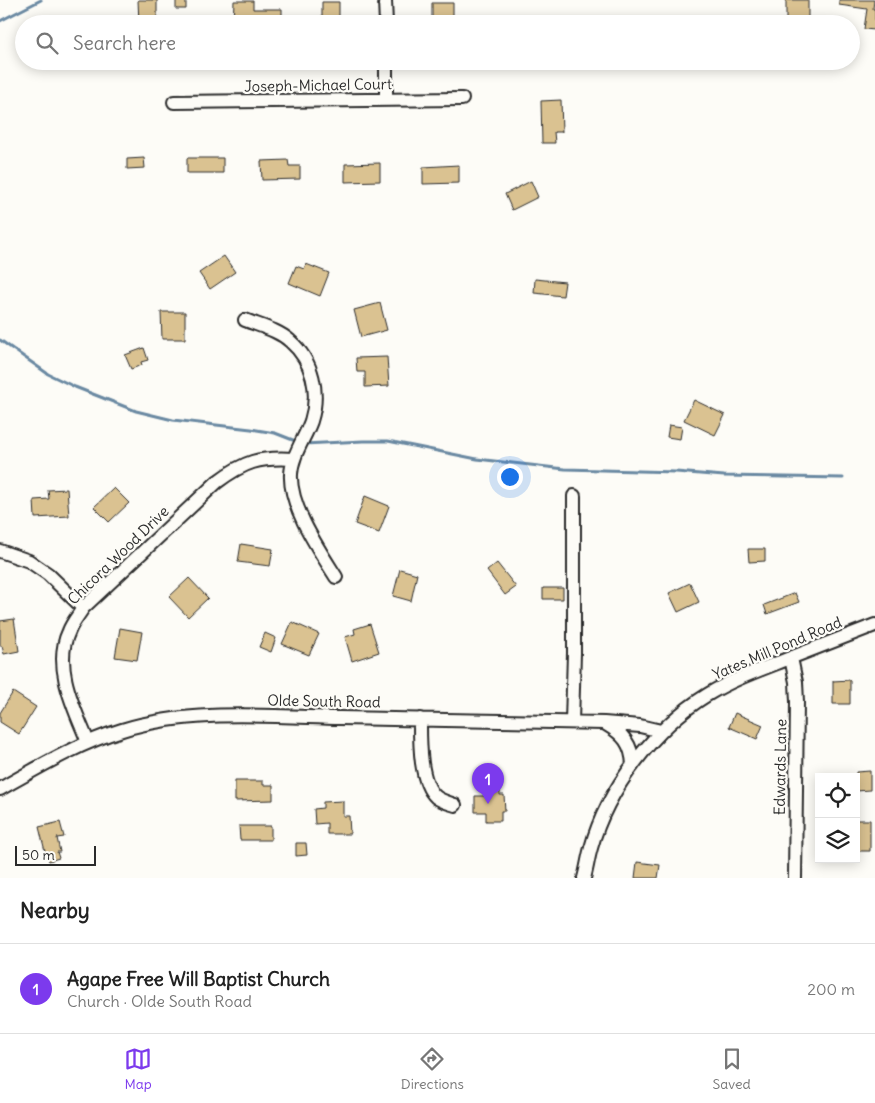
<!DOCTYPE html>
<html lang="en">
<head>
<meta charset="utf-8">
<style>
	body { margin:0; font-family:Delius,sans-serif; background:#f6f6f6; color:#222 }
	.controls { position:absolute; right:15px; bottom:15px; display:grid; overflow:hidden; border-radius:0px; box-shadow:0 2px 12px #0003 }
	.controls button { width:45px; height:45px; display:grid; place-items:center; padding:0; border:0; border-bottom:1px solid #e0e0e0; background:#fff; color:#222; font:25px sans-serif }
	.scale { position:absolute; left:15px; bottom:12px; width:81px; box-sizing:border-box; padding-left:5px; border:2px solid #2b2b2b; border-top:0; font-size:14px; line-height:18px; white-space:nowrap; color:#2b2b2b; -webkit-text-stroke:4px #fdfcf7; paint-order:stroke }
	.you { position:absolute; left:509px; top:476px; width:18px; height:18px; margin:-12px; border:4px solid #fff; border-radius:50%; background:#1a73e8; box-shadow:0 0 0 8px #1a73e833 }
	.badge { display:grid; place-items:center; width:32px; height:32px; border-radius:50%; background:#7c3aed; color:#fff; font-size:16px; font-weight:700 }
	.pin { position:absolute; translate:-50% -41px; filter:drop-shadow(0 1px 2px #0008) }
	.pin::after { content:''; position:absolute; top:26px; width:18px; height:15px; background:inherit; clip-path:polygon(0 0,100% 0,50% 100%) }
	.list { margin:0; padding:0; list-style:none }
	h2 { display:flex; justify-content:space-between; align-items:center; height:65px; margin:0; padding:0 20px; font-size:21px }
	h2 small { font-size:16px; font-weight:400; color:#767676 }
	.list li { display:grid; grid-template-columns:32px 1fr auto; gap:15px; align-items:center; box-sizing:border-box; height:90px; padding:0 20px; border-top:1px solid #e0e0e0 }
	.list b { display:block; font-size:19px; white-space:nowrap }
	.list p { margin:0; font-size:16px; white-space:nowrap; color:#767676 }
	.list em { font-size:16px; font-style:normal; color:#767676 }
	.icon { flex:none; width:28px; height:28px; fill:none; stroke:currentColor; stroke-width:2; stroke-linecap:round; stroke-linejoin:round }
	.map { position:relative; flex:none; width:875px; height:878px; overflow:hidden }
	.search { position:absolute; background:#fff; box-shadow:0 2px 12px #0003; left:15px; right:15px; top:15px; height:55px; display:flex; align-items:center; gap:12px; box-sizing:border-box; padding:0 18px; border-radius:28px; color:#767676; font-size:19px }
	.sheet { height:155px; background:#fff }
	nav { display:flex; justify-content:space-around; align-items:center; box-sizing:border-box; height:70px; border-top:1px solid #e0e0e0; background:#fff; font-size:14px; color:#767676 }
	nav a { display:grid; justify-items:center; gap:2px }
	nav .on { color:#7c3aed }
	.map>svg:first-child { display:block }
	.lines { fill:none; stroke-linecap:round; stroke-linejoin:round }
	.stream { stroke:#6a89a2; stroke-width:3 }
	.building { fill:#dac291; stroke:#2b2b2b }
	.minor-casing { stroke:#2b2b2b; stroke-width:16 }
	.minor { stroke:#fdfcf7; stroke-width:12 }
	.labels { text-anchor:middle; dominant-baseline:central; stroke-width:4.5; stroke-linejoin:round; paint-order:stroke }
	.street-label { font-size:15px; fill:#2b2b2b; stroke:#fdfcf7 }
</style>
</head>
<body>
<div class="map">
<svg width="875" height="878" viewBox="0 0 875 878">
	<rect width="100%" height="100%" fill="#fdfcf7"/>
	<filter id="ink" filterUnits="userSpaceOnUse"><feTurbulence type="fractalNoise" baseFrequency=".02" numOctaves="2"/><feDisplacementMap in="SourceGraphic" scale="10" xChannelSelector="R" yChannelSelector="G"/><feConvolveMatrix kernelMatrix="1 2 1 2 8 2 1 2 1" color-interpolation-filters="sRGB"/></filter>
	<g filter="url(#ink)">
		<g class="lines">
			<path class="stream" d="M0 21 41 0
				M0 340 48 374 75 387 136 411 173 420 251 429 275 433 298 442
				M304 444 363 441H388L477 459 565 469 676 472 724 476 843 478"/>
		</g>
		<path class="building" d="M138 0H157V24H139Z
			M176 0H186V9H176Z
			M786 0H808V24H786Z
			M839 0H874L873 9H875V30L864 29 867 9 839 5Z
			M234 1H253V9H282V24H233Z
			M322 2H339V24H322Z
			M432 3H453V24H432Z
			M561 100 562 132H554L555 143H542L541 101Z
			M144 158 145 168 127 169V159Z
			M187 158H223V173H187Z
			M288 160 289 166H300V179L262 180 261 161Z
			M380 163V181L345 182V164Z
			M459 165V183L423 184V167Z
			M531 181 538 197 512 210 505 194Z
			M224 256 235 272 210 289 199 273Z
			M306 264 329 273 320 296 289 283 296 266 304 269Z
			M535 279 565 282 563 296 534 293Z
			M380 303 387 330 361 337 354 310Z
			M161 312H185V339H162Z
			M144 348 148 360 141 362 142 365 131 369 125 355Z
			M387 357 389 386 365 387V372H357L356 358Z
			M694 400 725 415 715 435 684 420Z
			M669 425 682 427 680 439 667 437Z
			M114 488 129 503 109 522 94 507Z
			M67 489 69 516 35 518 34 500 49 499 48 490Z
			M365 496 389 506 379 533 355 524Z
			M241 544 273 549 270 566 238 562Z
			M748 549H765V561L749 562Z
			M497 563 516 587 505 595 487 571Z
			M400 569 417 574 411 601 393 596Z
			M189 578 208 598 188 617 169 597Z
			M690 583 699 602 678 612 669 593Z
			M543 588H563V599H543Z
			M795 593 799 602 767 614 764 605Z
			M14 619 19 651 4 654 2 646H0V621Z
			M292 622 319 634 309 655 282 644Z
			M370 624 379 652 352 661 345 637 355 634 354 629Z
			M120 628 142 632 137 660 115 657Z
			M265 633 276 638 271 652 259 647Z
			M850 680V704H833V681Z
			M13 692 36 707 19 734 0 722V713Z
			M735 713 763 725 757 739 729 727Z
			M870 771V790L856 791V772Z
			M235 781H263V785H273V800L235 801Z
			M485 786H500V795H504L505 811H501V821H486V812H475V796H485Z
			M343 801V816H349L350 834H327V823L315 824 314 809 323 808V802Z
			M856 820H870V851H856Z
			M60 822 64 837 57 838 60 852H57L59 858 49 861 47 855H46L39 827Z
			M239 826H271V840H240Z
			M296 843H306L307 855 296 856Z
			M637 862 660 865 658 878H635Z"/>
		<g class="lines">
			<g class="minor-casing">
				<path id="minor" d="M385 0 386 24
					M386 61V100
					M174 102 462 99
					M245 320C260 326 278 330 290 341 313 361 320 392 311 421 305 438 292 455 291 474 289 506 319 550 336 577
					M0 551 29 561 48 574 83 608
					M791 658 796 682 797 702 795 878
					M420 719C420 740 419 782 436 797 441 801 449 803 455 805
					M572 722 574 653V496
					M606 724C623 734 632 744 633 765
					M88 742C75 710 52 666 69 631 72 623 78 616 83 608L217 482C245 461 259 457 294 459
					M0 789C39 767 79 743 122 730 190 709 269 716 340 718 428 720 516 721 604 723L640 726 661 731
					M584 878C587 868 588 858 591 848 607 789 655 727 707 695 733 679 762 669 790 658 819 647 847 636 875 625"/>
			</g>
			<use href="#minor" class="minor"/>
		</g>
	</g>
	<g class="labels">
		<g class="street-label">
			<text transform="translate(318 85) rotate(-1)">Joseph-Michael Court</text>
			<text transform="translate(118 555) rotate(-44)">Chicora Wood Drive</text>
			<text transform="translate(777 648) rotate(-23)">Yates Mill Pond Road</text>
			<text transform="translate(324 701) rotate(1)">Olde South Road</text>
			<text transform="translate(780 767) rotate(-89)">Edwards Lane</text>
		</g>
	</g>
</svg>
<div class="controls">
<button><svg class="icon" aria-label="locate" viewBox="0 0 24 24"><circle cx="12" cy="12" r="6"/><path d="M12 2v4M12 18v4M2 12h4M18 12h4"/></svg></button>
<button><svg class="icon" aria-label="layers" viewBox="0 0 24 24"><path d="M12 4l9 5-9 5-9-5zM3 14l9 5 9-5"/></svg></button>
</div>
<div class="scale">50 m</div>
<div class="you"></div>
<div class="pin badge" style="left:488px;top:804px">1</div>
<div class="search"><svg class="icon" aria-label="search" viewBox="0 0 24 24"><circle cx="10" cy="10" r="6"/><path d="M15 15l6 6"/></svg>Search here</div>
</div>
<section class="sheet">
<h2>Nearby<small></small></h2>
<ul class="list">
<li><span class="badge">1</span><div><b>Agape Free Will Baptist Church</b><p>Church · Olde South Road</p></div><em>200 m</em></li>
</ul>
</section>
<nav>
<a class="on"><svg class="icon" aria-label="map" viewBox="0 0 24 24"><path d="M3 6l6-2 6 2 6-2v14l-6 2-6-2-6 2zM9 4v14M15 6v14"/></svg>Map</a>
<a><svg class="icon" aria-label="directions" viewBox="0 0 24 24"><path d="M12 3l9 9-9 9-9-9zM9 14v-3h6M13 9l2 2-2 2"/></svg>Directions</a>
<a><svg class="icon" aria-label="saved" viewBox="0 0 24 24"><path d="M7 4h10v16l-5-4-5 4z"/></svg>Saved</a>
</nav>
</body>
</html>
